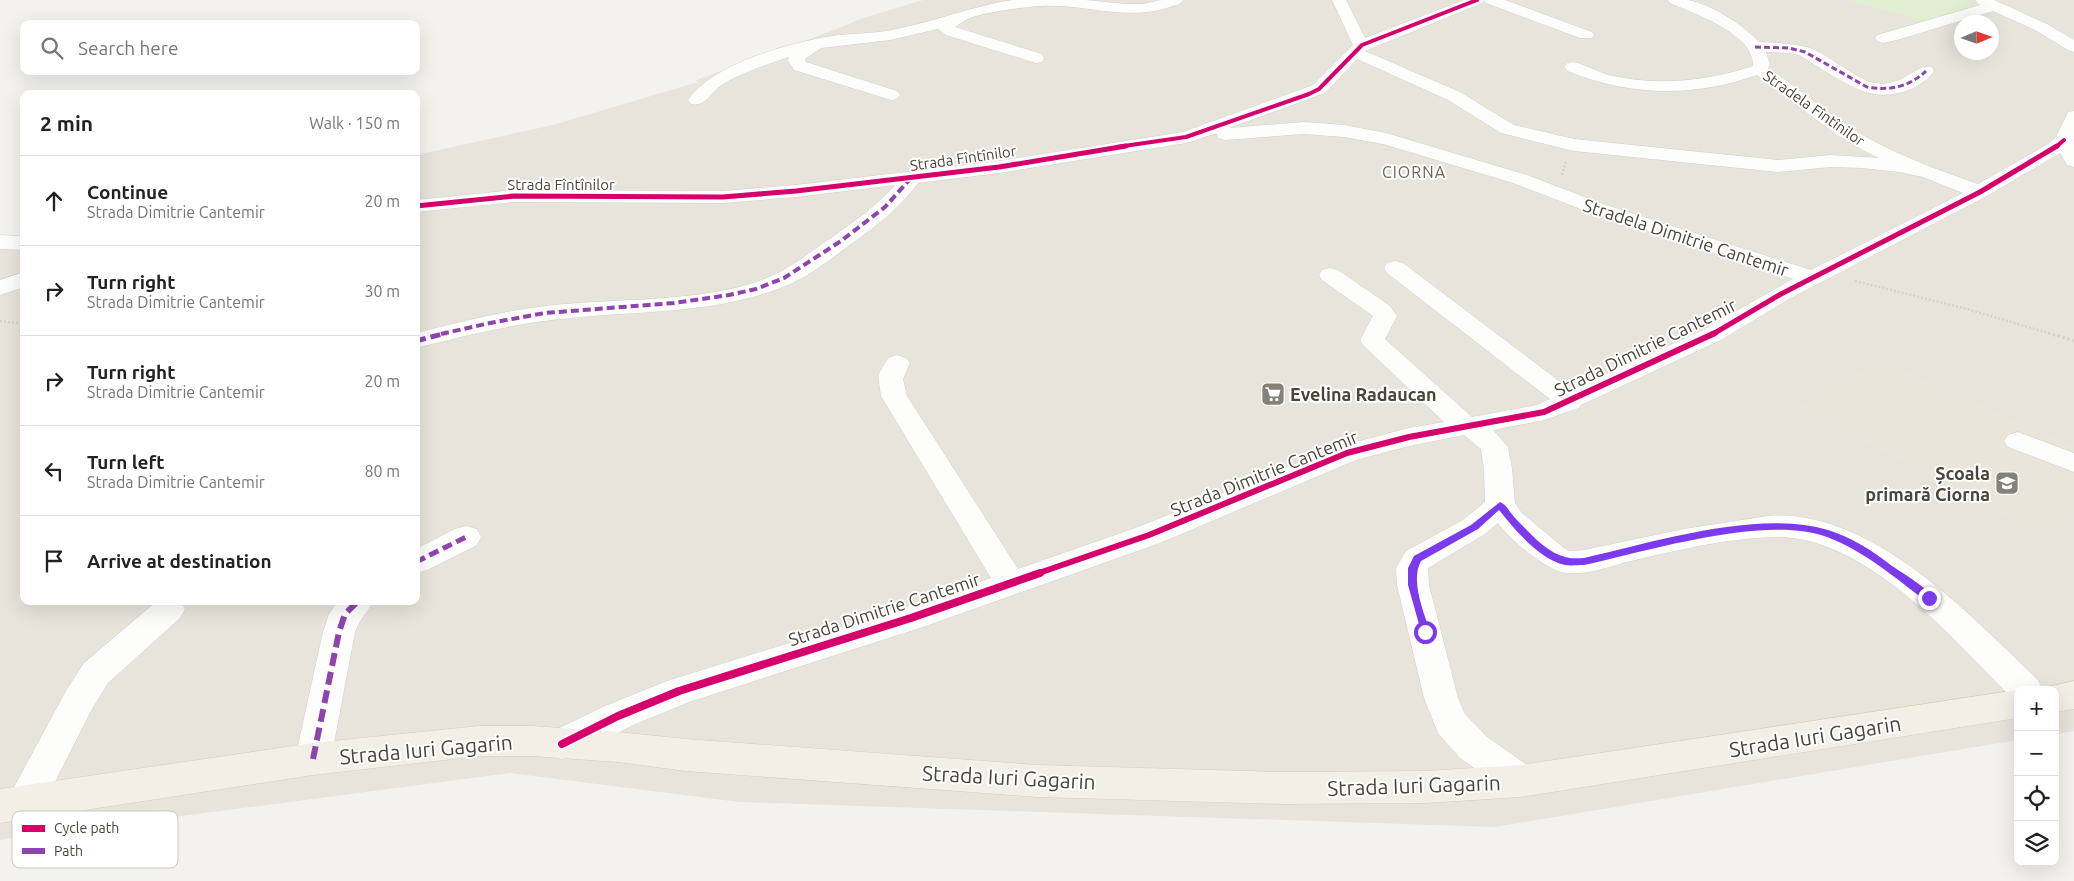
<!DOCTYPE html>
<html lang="en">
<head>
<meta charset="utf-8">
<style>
	body { margin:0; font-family:Ubuntu,sans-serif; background:#f2f2f2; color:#222 }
	.controls { position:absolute; right:15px; bottom:15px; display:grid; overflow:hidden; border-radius:10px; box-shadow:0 5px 20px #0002 }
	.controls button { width:45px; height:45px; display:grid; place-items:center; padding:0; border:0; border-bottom:1px solid #e0e0e0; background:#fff; color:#222; font:25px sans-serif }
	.compass { position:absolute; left:1954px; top:15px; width:45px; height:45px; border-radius:50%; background:#fff; box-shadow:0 5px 20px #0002; rotate:88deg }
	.stop { position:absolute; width:15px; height:15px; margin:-11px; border:4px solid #7c3aed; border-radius:50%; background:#fff }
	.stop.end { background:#7c3aed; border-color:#fff; box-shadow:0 1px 5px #0008 }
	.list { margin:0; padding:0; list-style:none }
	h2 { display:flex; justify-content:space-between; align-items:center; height:65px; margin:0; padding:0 20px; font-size:21px }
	h2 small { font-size:16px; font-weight:400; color:#767676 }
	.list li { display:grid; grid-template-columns:32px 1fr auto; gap:15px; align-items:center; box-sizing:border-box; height:90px; padding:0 20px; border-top:1px solid #e0e0e0 }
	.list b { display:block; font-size:19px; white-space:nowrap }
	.list p { margin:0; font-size:16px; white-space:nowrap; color:#767676 }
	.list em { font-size:16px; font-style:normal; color:#767676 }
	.icon { flex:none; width:28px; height:28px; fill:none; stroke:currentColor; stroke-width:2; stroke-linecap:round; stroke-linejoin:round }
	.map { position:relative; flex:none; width:2074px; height:881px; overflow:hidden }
	.search { position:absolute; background:#fff; box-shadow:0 5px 20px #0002; left:20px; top:20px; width:400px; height:55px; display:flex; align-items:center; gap:12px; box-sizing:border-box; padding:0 18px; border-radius:10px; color:#767676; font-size:19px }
	.panel { position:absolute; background:#fff; box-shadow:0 5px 20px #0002; left:20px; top:90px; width:400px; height:515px; border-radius:10px }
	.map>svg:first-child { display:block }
	.residential { fill:#e7e4dc; fill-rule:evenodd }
	.education { fill:#eae5da }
	.green { fill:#e1eecf }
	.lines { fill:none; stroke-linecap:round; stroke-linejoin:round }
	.minor-casing { stroke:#d2d0cb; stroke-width:1 }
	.major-casing { stroke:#d6cebb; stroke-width:1 }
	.path-far1 { stroke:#d3d2cc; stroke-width:2.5; stroke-dasharray:2 2; stroke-linecap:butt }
	.path { stroke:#d3d2cc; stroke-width:3; stroke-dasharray:2.5 2.5; stroke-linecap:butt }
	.minor { fill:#fdfdfc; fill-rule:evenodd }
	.major { fill:#f2efe6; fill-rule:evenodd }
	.quiet-far3 { stroke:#8e44ad; stroke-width:3; stroke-dasharray:6 3; stroke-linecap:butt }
	.quiet-far2 { stroke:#8e44ad; stroke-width:4; stroke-dasharray:8 4; stroke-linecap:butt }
	.quiet-far1 { stroke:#8e44ad; stroke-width:5; stroke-dasharray:10 5; stroke-linecap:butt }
	.quiet { stroke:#8e44ad; stroke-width:6; stroke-dasharray:13 6; stroke-linecap:butt }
	.cycleway-far3-casing { stroke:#fff; stroke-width:5.5 }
	.cycleway-far2-casing { stroke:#fff; stroke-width:8 }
	.cycleway-far1-casing { stroke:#fff; stroke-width:9 }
	.cycleway-casing { stroke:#fff; stroke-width:11 }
	.cycleway-far3 { stroke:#d6006c; stroke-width:4 }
	.cycleway-far2 { stroke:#d6006c; stroke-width:5 }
	.cycleway-far1 { stroke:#d6006c; stroke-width:6 }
	.cycleway { stroke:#d6006c; stroke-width:8 }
	.route { fill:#7c3aed }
	.labels { text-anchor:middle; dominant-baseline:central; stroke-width:4; stroke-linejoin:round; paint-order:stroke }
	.far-street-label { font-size:15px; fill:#4b4439; stroke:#fff }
	.far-quarter-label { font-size:16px; letter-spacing:1px; fill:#6e6250; stroke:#fff }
	.street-label { font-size:18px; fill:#4b4439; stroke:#fff }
	.poi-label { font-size:18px; font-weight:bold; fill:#4b4439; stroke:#fff; text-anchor:start }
	.near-street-label { font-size:21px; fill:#4b4439; stroke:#fff }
	.key { fill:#fff; stroke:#c9c7c4; stroke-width:1 }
	.key-label { font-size:14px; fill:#4b4439 }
</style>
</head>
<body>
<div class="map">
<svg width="2074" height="881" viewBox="0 0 2074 881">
	<rect width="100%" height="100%" fill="#f4f2ee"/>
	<path class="residential" d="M923 0H2074V731L2055 734V690H2018V740L1495 827 739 802 510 773 0 840V235L24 236V601H416V155L553 125 698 82 696 80 837 29 860 19ZM1962 22H1992V52H1962Z"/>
	<path class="education" d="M1880 360 2074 447V518L2041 537 1799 407Z"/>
	<path class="green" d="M1848 0H1964L1977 6 1931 21H1923Z"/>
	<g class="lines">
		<g class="minor-casing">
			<path id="minor" d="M1012 0H1085L1126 4H1143L1161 0H1183C1180 5 1175 5 1170 7 1127 22 1084 3 1040 6 1024 7 976 13 964 21 961 23 958 25 955 27L1042 54 1044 58 1042 62 1036 63 946 35 938 29 890 40 821 48 805 59 806 62 897 91 900 95 897 99 891 100 794 70 788 61 789 57C765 65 739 73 719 87 709 95 705 107 691 104L688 100C714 63 789 43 832 36 854 33 876 34 897 29 936 21 973 6 1012 0Z
				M1332 0H1346L1365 38 1464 0H1505L1592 32 1594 35 1592 38H1580L1486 3 1484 1 1482 3 1365 51 1460 92 1514 125 1574 139 1778 160 1831 155 1879 158C1834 138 1797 103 1757 75 1692 98 1631 96 1567 71L1565 67 1567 63 1573 62C1587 65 1599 73 1613 76 1659 86 1708 81 1753 66 1755 34 1693 13 1670 3L1668 0C1674 0 1681 0 1688 0 1710 4 1744 25 1759 42 1776 43 1793 43 1810 48 1829 55 1857 80 1875 83 1903 88 1916 63 1932 67L1934 71C1920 92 1884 101 1860 90 1839 81 1819 67 1799 55L1789 53 1766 52 1770 64 1768 68C1804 92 1837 122 1875 142 1908 159 1944 172 1978 184L2048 144 2056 137 2068 112 2074 111V167L2067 165 2060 153 1987 196 1789 299 1721 340 1581 405 1579 408 1544 420 1493 430 1508 447 1512 469 1515 503 1522 513 1564 548 1569 551 1584 550 1684 529 1768 516C1871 508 1970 615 2038 680L2043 690H2018V701L2014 700C1957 643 1892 566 1813 542 1767 527 1674 551 1627 562 1608 567 1587 575 1567 573 1548 572 1509 539 1498 523L1485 534 1428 568 1429 585 1458 698 1465 714 1486 736 1534 770 1540 781 1534 792 1521 797 1508 792 1460 758 1438 733 1424 698 1397 585 1396 568 1406 551 1463 520 1485 502 1484 469 1481 449 1464 435 1409 446 1356 460 1160 543 923 627 689 702 631 726 575 755 562 759 549 755 544 744 549 733 605 706 667 681 902 608 991 578 881 396 878 375 888 358 897 355 906 358 910 363 903 379 907 396 1018 569 1138 527 1337 447 1409 428 1444 422 1363 345 1360 340 1373 316 1322 280 1319 275 1322 270 1330 268 1338 270 1390 306 1397 316 1385 339 1472 417 1537 405 1550 399 1387 273 1384 268 1387 263 1395 261 1403 263 1571 390 1703 330 1793 279 1586 211 1513 183 1383 144 1344 137 1304 134 1225 140 1218 138 1217 133 1186 143 999 173 918 183C900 208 876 226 851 244 835 256 806 278 788 285 716 315 637 310 561 319 511 324 464 336 416 348V333C465 321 514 308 565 304 630 298 714 302 774 275 793 266 813 250 831 238 853 222 877 206 895 185L796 197 723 203 514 202 416 212V200L514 190 723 191 796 185 999 161 1183 132 1313 85 1353 45ZM1357 59 1448 100 1501 133 1574 151 1778 172 1831 167 1862 168 1899 172 1923 177 1963 193 1811 270 1600 203 1527 175 1386 133 1344 125 1304 122 1229 128 1325 93Z
				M1975 0H1994L2047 24 2074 40V52L2068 50 2035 30 1993 11 1897 40 1883 43 1877 41 1875 38 1877 35 1980 5Z
				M0 235 24 236V250L0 249Z
				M24 272V287L0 295V280Z
				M2018 432 2074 453V472L2008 447 2004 441 2008 435Z
				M466 526 477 529 481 537 477 545 427 570 416 573V549L455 529Z
				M157 601H181L185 609 180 618 108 683 92 709 38 815 25 820 12 815 6 803 12 791 67 689 84 663Z
				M338 601H374C367 613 360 618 355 632L331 759 326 770 313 775 300 770 295 759 323 632 329 614Z"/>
		</g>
		<g class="major-casing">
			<path id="major" d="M2074 681V709L2055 712V690H2042L2043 688Z
				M2018 690V718L1521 797 1426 803 1284 804 1038 797 686 771 618 762 532 756H479L313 775 0 823V789L313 743 479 726H532L618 732 686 739 1038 765 1284 772 1426 771 1521 765Z"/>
		</g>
		<path class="path-far1" d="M1562 175 1566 162
			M1855 281 1963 308 2052 334
			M0 321 24 324"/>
		<path class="path" d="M2048 333 2074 341"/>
		<use href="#minor" class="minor"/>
		<use href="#major" class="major"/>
		<path class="quiet-far3" d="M1755 47 1789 48 1805 52 1867 87C1890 91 1909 87 1926 71"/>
		<path class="quiet-far2" d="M441 334 490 323 545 313 674 303 729 295 756 289 784 278 841 241 885 207 911 178"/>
		<path class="quiet-far1" d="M416 341 446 333
			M416 562 466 537"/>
		<path class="quiet" d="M313 759 339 632 345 614 358 601"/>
		<g class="cycleway-far3-casing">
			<path id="cycleway-far3" d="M1117 147 1186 137 1309 94 1319 89 1362 45 1477 0
				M2056 147 2064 140"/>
		</g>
		<g class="cycleway-far2-casing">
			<path id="cycleway-far2" d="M416 206 514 196 723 197 796 191 999 167 1126 146
				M1713 334 1781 294 1980 192 2057 146"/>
		</g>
		<g class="cycleway-far1-casing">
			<path id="cycleway-far1" d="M1036 574 1149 535 1347 453 1409 437 1544 412 1715 333"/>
		</g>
		<g class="cycleway-casing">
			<path id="cycleway" d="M562 744 618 716 679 691 911 618 1040 573"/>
		</g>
		<use href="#cycleway-far3" class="cycleway-far3"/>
		<use href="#cycleway-far2" class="cycleway-far2"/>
		<use href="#cycleway-far1" class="cycleway-far1"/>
		<use href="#cycleway" class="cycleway"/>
	</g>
	<path class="route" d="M1500 502C1507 505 1510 513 1516 519 1529 532 1546 552 1565 557 1571 559 1578 558 1584 558 1654 542 1759 509 1828 530 1851 537 1873 551 1892 566 1904 574 1926 587 1934 598L1932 601H1926C1894 577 1864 551 1827 537 1768 514 1647 551 1584 565 1578 565 1571 566 1565 565 1539 559 1515 530 1499 510L1478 529 1421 561C1410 581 1424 612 1430 632L1425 636 1422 635 1408 585V568L1414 556 1471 525Z"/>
	<defs>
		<g id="supermarket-square" transform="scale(1.25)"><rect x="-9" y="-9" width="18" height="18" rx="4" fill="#868178" stroke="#fff"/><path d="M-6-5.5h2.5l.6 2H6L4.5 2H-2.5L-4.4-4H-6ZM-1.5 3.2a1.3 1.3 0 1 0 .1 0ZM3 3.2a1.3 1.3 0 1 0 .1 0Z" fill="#fff"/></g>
		<g id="school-square" transform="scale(1.25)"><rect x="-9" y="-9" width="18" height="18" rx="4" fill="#868178" stroke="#fff"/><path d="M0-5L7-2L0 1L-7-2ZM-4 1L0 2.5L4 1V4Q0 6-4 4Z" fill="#fff"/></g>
	</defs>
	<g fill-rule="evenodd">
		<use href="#supermarket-square" x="1273" y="394"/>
		<use href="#school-square" x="2007" y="483"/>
	</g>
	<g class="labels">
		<g class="far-street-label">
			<text transform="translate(1814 108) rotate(35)">Stradela Fîntînilor</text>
			<text transform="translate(963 158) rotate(-8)">Strada Fîntînilor</text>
			<text x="561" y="184">Strada Fîntînilor</text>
		</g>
		<g class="far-quarter-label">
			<text x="1414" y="172">CIORNA</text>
		</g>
		<g class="street-label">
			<text transform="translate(1686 237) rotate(18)">Stradela Dimitrie Cantemir</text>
			<text transform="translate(1645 347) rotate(-26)">Strada Dimitrie Cantemir</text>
			<text transform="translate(1264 473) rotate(-22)">Strada Dimitrie Cantemir</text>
			<text transform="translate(884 609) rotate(-18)">Strada Dimitrie Cantemir</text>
		</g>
		<g class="poi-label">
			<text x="1290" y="394">Evelina Radaucan</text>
			<text x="1990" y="473" text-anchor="end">Școala<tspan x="1990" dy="21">primară Ciorna</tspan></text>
		</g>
		<g class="near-street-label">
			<text transform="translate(1815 736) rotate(-9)">Strada Iuri Gagarin</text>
			<text transform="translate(426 749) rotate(-5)">Strada Iuri Gagarin</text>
			<text transform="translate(1009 777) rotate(3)">Strada Iuri Gagarin</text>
			<text transform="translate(1414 785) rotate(-2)">Strada Iuri Gagarin</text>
		</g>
	</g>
	<rect x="12" y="811" width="166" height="57" rx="8" class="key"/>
	<rect x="22" y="825" width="23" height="7" fill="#d6006c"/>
	<rect x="22" y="848" width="23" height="6" fill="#8e44ad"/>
	<g class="key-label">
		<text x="54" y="833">Cycle path</text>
		<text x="54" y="856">Path</text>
	</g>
</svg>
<div class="controls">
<button>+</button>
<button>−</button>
<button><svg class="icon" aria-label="locate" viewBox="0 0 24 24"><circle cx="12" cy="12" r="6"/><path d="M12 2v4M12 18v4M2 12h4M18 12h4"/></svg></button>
<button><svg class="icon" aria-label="layers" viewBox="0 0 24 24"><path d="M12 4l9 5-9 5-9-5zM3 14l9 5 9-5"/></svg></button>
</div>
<svg class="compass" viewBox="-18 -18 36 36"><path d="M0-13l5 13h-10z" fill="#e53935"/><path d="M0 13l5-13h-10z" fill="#767676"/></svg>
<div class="stop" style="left:1425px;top:632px"></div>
<div class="stop end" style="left:1929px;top:598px"></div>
<div class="search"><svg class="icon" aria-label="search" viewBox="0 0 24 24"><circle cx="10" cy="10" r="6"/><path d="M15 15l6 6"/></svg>Search here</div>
<section class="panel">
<h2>2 min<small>Walk · 150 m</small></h2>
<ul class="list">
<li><svg class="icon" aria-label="ahead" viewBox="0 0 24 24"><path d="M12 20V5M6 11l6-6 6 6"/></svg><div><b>Continue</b><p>Strada Dimitrie Cantemir</p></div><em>20 m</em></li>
<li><svg class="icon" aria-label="right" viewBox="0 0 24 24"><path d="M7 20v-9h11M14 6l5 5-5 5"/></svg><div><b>Turn right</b><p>Strada Dimitrie Cantemir</p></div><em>30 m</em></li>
<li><svg class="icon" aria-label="right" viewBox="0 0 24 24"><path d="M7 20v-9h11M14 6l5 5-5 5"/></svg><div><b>Turn right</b><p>Strada Dimitrie Cantemir</p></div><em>20 m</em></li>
<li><svg class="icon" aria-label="left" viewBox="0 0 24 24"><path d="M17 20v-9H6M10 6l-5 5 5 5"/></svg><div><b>Turn left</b><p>Strada Dimitrie Cantemir</p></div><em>80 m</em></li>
<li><svg class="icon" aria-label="arrive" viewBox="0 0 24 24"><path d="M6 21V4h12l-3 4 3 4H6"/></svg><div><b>Arrive at destination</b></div></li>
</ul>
</section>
</div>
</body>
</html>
